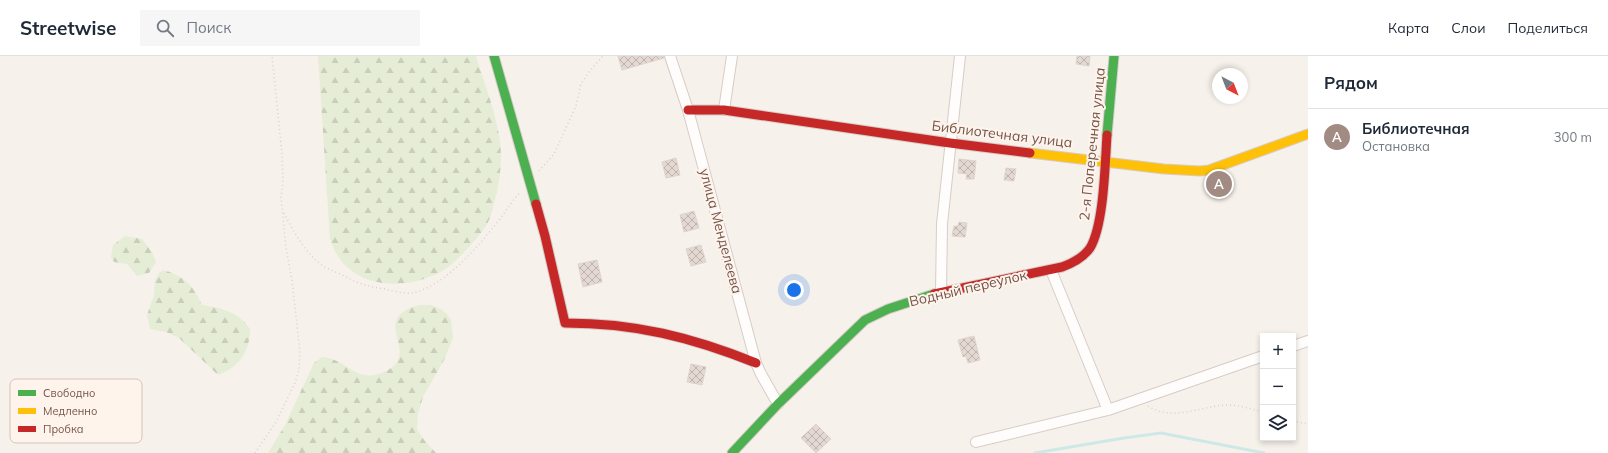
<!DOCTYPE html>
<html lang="ru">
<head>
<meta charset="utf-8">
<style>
	body { margin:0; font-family:Mulish,sans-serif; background:#f6f6f7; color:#1f2937 }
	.controls { position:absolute; right:12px; bottom:12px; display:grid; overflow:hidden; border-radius:0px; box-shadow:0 2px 6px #0003 }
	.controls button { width:36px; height:36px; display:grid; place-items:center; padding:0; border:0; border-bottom:1px solid #e0e1e3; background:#fff; color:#1f2937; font:20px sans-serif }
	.compass { position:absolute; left:1212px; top:12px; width:36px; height:36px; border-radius:50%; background:#fff; box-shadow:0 2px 6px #0003; rotate:138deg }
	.you { position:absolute; left:794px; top:234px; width:14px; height:14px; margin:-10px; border:3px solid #fff; border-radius:50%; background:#1a73e8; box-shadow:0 0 0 6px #1a73e833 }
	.badge { display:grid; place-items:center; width:26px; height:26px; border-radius:50%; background:#a28b83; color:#fff; font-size:13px; font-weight:700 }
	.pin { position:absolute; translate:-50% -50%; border:2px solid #fff; box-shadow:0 1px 4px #0006 }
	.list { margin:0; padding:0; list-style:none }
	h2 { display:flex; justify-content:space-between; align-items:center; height:52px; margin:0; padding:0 16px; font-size:17px }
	h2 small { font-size:13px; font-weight:400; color:#747a83 }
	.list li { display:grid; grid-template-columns:26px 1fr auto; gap:12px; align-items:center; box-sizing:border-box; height:56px; padding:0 16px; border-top:1px solid #e0e1e3 }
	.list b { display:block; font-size:15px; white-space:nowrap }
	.list p { margin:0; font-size:13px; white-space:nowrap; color:#747a83 }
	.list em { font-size:13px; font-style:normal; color:#747a83 }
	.icon { flex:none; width:22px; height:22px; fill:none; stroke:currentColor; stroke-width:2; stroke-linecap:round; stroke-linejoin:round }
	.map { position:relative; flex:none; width:1308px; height:397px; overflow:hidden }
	header { display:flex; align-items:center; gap:24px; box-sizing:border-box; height:56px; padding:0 20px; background:#fff; border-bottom:1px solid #e0e1e3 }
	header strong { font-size:19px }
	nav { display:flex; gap:22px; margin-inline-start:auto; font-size:14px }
	.search { width:280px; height:36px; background:#f6f6f7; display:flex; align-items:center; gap:10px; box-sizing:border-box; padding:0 14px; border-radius:0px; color:#747a83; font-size:15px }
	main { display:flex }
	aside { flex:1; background:#fff }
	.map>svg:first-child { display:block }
	.forest { fill:url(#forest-firs) }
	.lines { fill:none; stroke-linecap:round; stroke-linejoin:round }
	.stream { stroke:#cde9e7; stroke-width:3 }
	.building { fill:url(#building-cross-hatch); stroke:#dfd3cd }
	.street-casing { stroke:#d6ccc8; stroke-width:12 }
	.fast-casing { stroke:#d6ccc8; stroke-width:11 }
	.slow-casing { stroke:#d6ccc8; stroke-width:11 }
	.jam-casing { stroke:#d6ccc8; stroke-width:11 }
	.path { stroke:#d9d0ce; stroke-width:1.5; stroke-dasharray:1 3; stroke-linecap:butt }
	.street { stroke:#fefdfc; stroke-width:10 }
	.fast { stroke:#4caf50; stroke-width:9 }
	.slow { stroke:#ffc107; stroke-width:9 }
	.jam { stroke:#c62828; stroke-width:9 }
	.labels { text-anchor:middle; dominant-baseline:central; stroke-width:4; stroke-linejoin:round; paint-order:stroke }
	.street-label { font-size:14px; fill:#74544b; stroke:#fef4ec }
	.key { fill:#fef4ec; stroke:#d5c4bc; stroke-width:1 }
	.key-label { font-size:11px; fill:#74544b }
</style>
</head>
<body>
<header>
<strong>Streetwise</strong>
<div class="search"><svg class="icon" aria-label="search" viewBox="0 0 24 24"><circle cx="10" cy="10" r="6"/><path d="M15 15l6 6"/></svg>Поиск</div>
<nav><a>Карта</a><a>Слои</a><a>Поделиться</a></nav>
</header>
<main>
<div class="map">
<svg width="1308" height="397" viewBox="0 0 1308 397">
	<defs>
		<pattern id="forest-firs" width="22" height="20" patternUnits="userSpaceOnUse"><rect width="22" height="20" fill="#e6edd6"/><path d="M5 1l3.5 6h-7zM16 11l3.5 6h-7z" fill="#c9cdb9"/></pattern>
		<pattern id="building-cross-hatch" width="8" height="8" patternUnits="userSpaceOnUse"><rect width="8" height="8" fill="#e3d8d2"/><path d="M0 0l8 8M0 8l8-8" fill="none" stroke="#bdb2ac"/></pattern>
	</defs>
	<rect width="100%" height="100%" fill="#f7f1eb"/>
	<path class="forest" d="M318 0H476C485 30 501 69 501 100 501 116 498 135 493 151 492 156 490 163 487 168 482 178 460 201 451 209 423 231 374 236 347 211 338 203 334 194 330 183Z
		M125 180 142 183 152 196 156 206 149 217 137 220 127 208 114 206 111 201 113 189Z
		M164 214C185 221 193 229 202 249 221 252 239 256 250 273 250 296 239 311 218 319L179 282 166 276 150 273 147 259 154 239 155 224 160 216Z
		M419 249H431L441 253 447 258 451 264 453 282 444 304 423 341 418 358 417 373 424 384 436 397H268L285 369 314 307 322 301C349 303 356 331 388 314 421 295 368 263 419 249Z"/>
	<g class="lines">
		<path class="stream" d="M1035 397 1124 382 1161 377 1264 397"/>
	</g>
	<path class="building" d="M618 0H663L664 2 622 14Z
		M1077 0H1090L1089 10 1076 8Z
		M676 102 680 119 666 122 662 106Z
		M959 103 976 105 974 123H966L967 118 958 117Z
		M1006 112 1016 113 1014 125 1004 124Z
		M694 155 699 172 684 176 680 159Z
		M959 166 967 167 965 181 952 180 954 170H958Z
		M701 189 706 206 691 210 686 193Z
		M597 204 602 226 583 231 578 208Z
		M974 280 980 304 968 307 966 300 963 301 958 284Z
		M691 308 706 311 702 329 687 326Z
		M816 368 831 383 816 397 801 382Z"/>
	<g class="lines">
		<g class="street-casing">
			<path id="street" d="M670 0 688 54 756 307 761 318 778 348
				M724 54 732 0
				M1051 214 1108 354
				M941 236 942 168 960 0
				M1293 290 1308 285
				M976 386 1108 354 1263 300"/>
		</g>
		<g class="fast-casing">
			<path id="fast" d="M494 0 536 148
				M1107 79 1114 0
				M732 397 778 348 865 264 888 253 934 238"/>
		</g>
		<g class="slow-casing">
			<path id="slow" d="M1030 97 1164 113 1200 115 1209 114 1308 78"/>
		</g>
		<g class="jam-casing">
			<path id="jam" d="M688 54H724L950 87 1030 97
				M536 148 545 180 565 267C635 267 691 281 756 307
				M934 238 1062 211C1073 207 1083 202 1090 192 1104 169 1105 108 1107 79"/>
		</g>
		<path class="path" d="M539 115 554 98 576 50 581 28 589 16 603 0
			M284 157C293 175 306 198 323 210 331 215 340 217 348 222 359 228 371 231 385 233 393 235 404 238 412 237 443 231 476 193 495 169 505 158 510 146 521 136
			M1148 350C1172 366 1201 350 1227 349 1239 349 1251 353 1263 356
			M1293 365 1308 368
			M255 397 276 366 295 327 299 314 300 297 292 224 286 192 281 141 283 126 282 98 272 0"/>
		<use href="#street" class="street"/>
		<use href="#fast" class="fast"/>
		<use href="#slow" class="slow"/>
		<use href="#jam" class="jam"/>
	</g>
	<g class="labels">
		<g class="street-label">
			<text transform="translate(1002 78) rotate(7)">Библиотечная улица</text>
			<text transform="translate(1092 88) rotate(-84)">2-я Поперечная улица</text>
			<text transform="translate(721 175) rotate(75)">улица Менделеева</text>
			<text transform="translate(968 232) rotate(-13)">Водный переулок</text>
		</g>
	</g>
	<rect x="10" y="323" width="132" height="64" rx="6" class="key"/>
	<rect x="18" y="334" width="18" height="6" fill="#4caf50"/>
	<rect x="18" y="352" width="18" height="6" fill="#ffc107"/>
	<rect x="18" y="370" width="18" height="6" fill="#c62828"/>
	<g class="key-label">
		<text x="43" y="341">Свободно</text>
		<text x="43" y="359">Медленно</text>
		<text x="43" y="377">Пробка</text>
	</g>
</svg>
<div class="controls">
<button>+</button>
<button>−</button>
<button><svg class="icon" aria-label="layers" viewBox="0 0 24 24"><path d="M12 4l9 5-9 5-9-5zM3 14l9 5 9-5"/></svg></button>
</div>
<svg class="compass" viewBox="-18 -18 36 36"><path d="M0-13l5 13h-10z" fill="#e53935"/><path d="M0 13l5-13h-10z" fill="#747a83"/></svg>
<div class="you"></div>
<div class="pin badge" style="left:1219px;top:128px">A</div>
</div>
<aside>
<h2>Рядом<small></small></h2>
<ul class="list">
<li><span class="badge">A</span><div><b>Библиотечная</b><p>Остановка</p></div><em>300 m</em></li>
</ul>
</aside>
</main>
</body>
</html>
